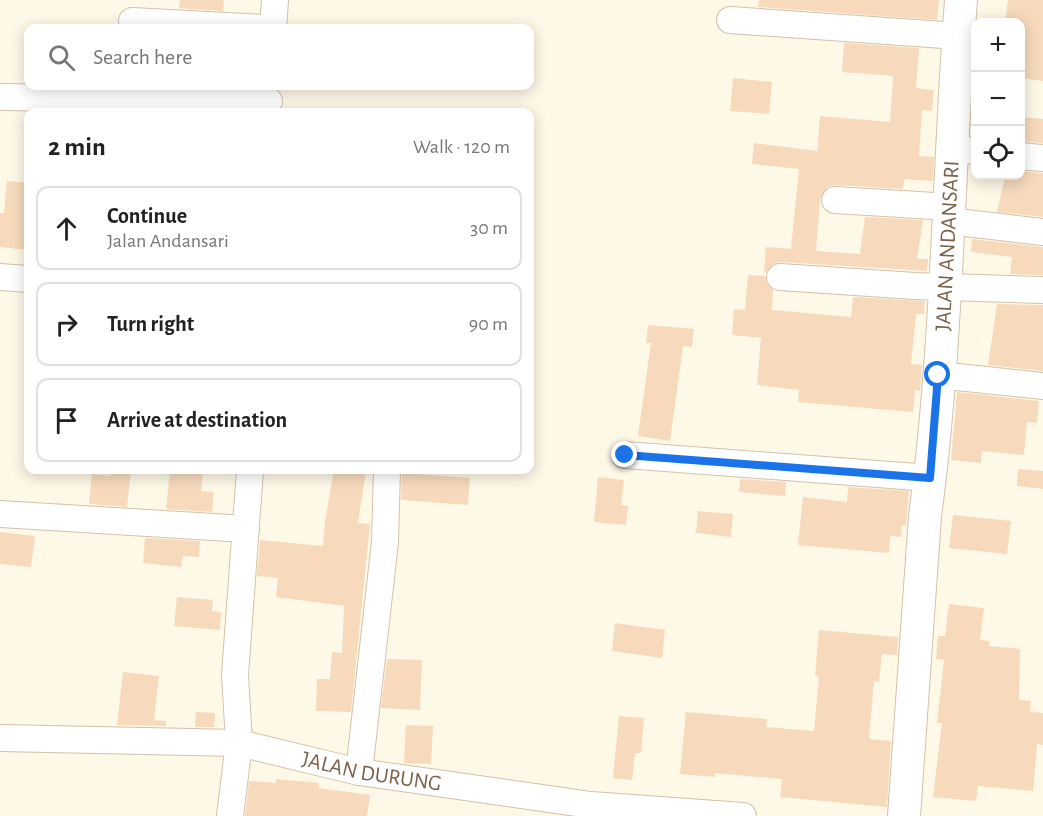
<!DOCTYPE html>
<html lang="en">
<head>
<meta charset="utf-8">
<style>
	body { margin:0; font-family:"Alegreya Sans",sans-serif; background:#f6f6f6; color:#222 }
	.controls { position:absolute; right:18px; top:18px; display:grid; overflow:hidden; border-radius:12px; box-shadow:0 3px 15px #0003 }
	.controls button { width:54px; height:54px; display:grid; place-items:center; padding:0; border:0; border-bottom:2px solid #e0e0e0; background:#fff; color:#222; font:30px sans-serif }
	.stop { position:absolute; width:18px; height:18px; margin:-14px; border:4px solid #1a73e8; border-radius:50%; background:#fff }
	.stop.end { background:#1a73e8; border-color:#fff; box-shadow:0 2px 6px #0008 }
	.list { margin:0; padding:0; list-style:none }
	h2 { display:flex; justify-content:space-between; align-items:center; height:78px; margin:0; padding:0 24px; font-size:26px }
	h2 small { font-size:20px; font-weight:400; color:#767676 }
	.list li { display:grid; grid-template-columns:39px 1fr auto; gap:18px; align-items:center; box-sizing:border-box; height:84px; margin:0 12px 12px; padding:0 12px; border:2px solid #e0e0e0; border-radius:12px }
	.list b { display:block; font-size:22px; white-space:nowrap }
	.list p { margin:0; font-size:20px; white-space:nowrap; color:#767676 }
	.list em { font-size:20px; font-style:normal; color:#767676 }
	.icon { flex:none; width:33px; height:33px; fill:none; stroke:currentColor; stroke-width:2; stroke-linecap:round; stroke-linejoin:round }
	.map { position:relative; flex:none; width:1043px; height:816px; overflow:hidden }
	.search { position:absolute; background:#fff; box-shadow:0 3px 15px #0003; left:24px; top:24px; width:510px; height:66px; display:flex; align-items:center; gap:15px; box-sizing:border-box; padding:0 21px; border-radius:12px; color:#767676; font-size:22px }
	.panel { position:absolute; background:#fff; box-shadow:0 3px 15px #0003; left:24px; top:108px; width:510px; height:366px; border-radius:12px }
	.map>svg:first-child { display:block }
	.building { fill:#f7dabc }
	.lines { fill:none; stroke-linecap:round; stroke-linejoin:round }
	.minor-casing { stroke:#d3c1ab; stroke-width:28 }
	.tertiary-casing { stroke:#d3c1ab; stroke-width:34 }
	.minor { stroke:#fff; stroke-width:26 }
	.tertiary { stroke:#fff; stroke-width:32 }
	.route { stroke:#1a73e8; stroke-width:8 }
	.labels { text-anchor:middle; dominant-baseline:central; stroke-width:6; stroke-linejoin:round; paint-order:stroke }
	.street-label { font-size:22px; fill:#7c6048; stroke:#fffbf0 }
</style>
</head>
<body>
<div class="map">
<svg width="1043" height="816" viewBox="0 0 1043 816">
	<rect width="100%" height="100%" fill="#fef8e7"/>
	<path class="building" d="M180 0H224L223 11 179 8Z
		M759 0H939L937 20 758 7Z
		M1008 0H1043V81L1020 78V22H1005Z
		M844 43 919 48 916 88 934 90 932 111 922 110 919 156 934 157 933 181 904 179 903 189 836 185 828 187 820 199 816 251 860 254 865 217 923 220 917 259H928L927 271 781 262 773 264 764 274 766 247 791 249 799 169 752 164 754 143 817 151 820 116 890 122 893 76 842 72Z
		M733 78 772 82 769 114 730 111Z
		M1020 117 1043 119V143L1020 141Z
		M1020 171 1043 173V217L997 212 1005 176H1020Z
		M7 181 28 183V250L0 247V213H4Z
		M972 239 1043 247V275L1010 274 1012 257 971 252Z
		M748 275 765 276 767 284 773 290 772 310 851 317 853 297 925 301 924 314H916L911 364 922 365 920 391 915 390 913 412 798 402 799 390 757 385 761 338 732 335 734 309 745 310Z
		M997 304 1043 305V371L988 365Z
		M648 325 694 329 692 347 683 346 670 441 638 436 651 343H646Z
		M957 392 1039 401 1037 423 1027 422 1024 455 982 451 981 463 951 460Z
		M1018 469 1043 471V489L1017 486Z
		M111 470H131L127 507 89 504 92 474 110 476Z
		M170 470H203L201 491 214 492 212 512 166 509Z
		M334 470H366L358 523 370 524 351 712 316 711 317 679H330L332 652 342 653 344 606 276 597 278 578 257 576 260 540 323 546 325 521Z
		M402 473 470 478 468 505 401 500Z
		M598 477 624 480 621 505 628 506 626 525 594 522Z
		M740 479 786 482 785 496 739 492Z
		M848 487 909 491 906 525H902L901 537 890 536 889 553 798 545 803 497 847 502Z
		M698 511 733 514 731 537 696 533Z
		M953 515 1011 521 1007 554 949 548Z
		M0 532 35 536 31 567 0 564Z
		M145 538 200 541 199 557 183 556 181 567 143 563Z
		M177 597 213 600 212 611 221 612 220 630 174 626Z
		M949 604 984 608 980 640 990 641 989 646 1020 649 1019 700 1031 701 1030 712 1043 713V745L1037 744 1033 791 978 786 976 801 933 797 942 723H937L944 660 936 659 938 636H945Z
		M615 623 665 630 662 658 612 651Z
		M819 630 898 637 897 655 882 654 879 682 874 681 869 739 891 741 887 807 780 797 782 779 715 773V777L680 774 686 712 767 719 766 727 814 731 819 677 815 676Z
		M387 659 422 660 420 710 381 708Z
		M123 672 159 676 154 720 166 721V726L117 725Z
		M196 712 215 713 214 727H195Z
		M619 716 644 718 641 753H635L632 780 613 778Z
		M406 725 433 726 431 764 404 763Z
		M276 779 319 783 318 788 370 795 367 816H245L249 781 276 783Z"/>
	<g class="lines">
		<g class="minor-casing">
			<g id="minor">
				<path d="M730 20 958 36"/>
				<path d="M132 21 263 28"/>
				<path d="M273 28 275 0"/>
				<path d="M0 97 269 101"/>
				<path d="M953 149 976 151"/>
				<path d="M1020 156 1043 158"/>
				<path d="M835 200 951 207"/>
				<path d="M949 221 1043 232"/>
				<path d="M0 277 28 279"/>
				<path d="M780 277 915 286 1043 290"/>
				<path d="M938 375 1043 386"/>
				<path d="M625 455 930 478"/>
				<path d="M0 514 246 529"/>
				<path id="s1" d="M0 738 239 743 359 772 591 805 743 816"/>
				<path d="M359 772 385 542 387 470"/>
				<path d="M230 816 239 743 235 675 250 470"/>
			</g>
		</g>
		<g class="tertiary-casing">
			<g id="tertiary">
				<path id="s2" d="M904 816 925 516C948 345 948 172 961 0"/>
			</g>
		</g>
		<use href="#minor" class="minor"/>
		<use href="#tertiary" class="tertiary"/>
	</g>
	<g class="lines">
		<path class="route" d="M625 455 930 478 938 375"/>
	</g>
	<g class="labels">
		<g class="street-label">
			<text stroke="none"><textPath href="#s2" startOffset="572">JALAN ANDANSARI</textPath></text>
			<text stroke="none"><textPath href="#s1" startOffset="375">JALAN DURUNG</textPath></text>
		</g>
	</g>
</svg>
<div class="controls">
<button>+</button>
<button>−</button>
<button><svg class="icon" aria-label="locate" viewBox="0 0 24 24"><circle cx="12" cy="12" r="6"/><path d="M12 2v4M12 18v4M2 12h4M18 12h4"/></svg></button>
</div>
<div class="stop" style="left:938px;top:375px"></div>
<div class="stop end" style="left:625px;top:455px"></div>
<div class="search"><svg class="icon" aria-label="search" viewBox="0 0 24 24"><circle cx="10" cy="10" r="6"/><path d="M15 15l6 6"/></svg>Search here</div>
<section class="panel">
<h2>2 min<small>Walk · 120 m</small></h2>
<ul class="list">
<li><svg class="icon" aria-label="ahead" viewBox="0 0 24 24"><path d="M12 20V5M6 11l6-6 6 6"/></svg><div><b>Continue</b><p>Jalan Andansari</p></div><em>30 m</em></li>
<li><svg class="icon" aria-label="right" viewBox="0 0 24 24"><path d="M7 20v-9h11M14 6l5 5-5 5"/></svg><div><b>Turn right</b></div><em>90 m</em></li>
<li><svg class="icon" aria-label="arrive" viewBox="0 0 24 24"><path d="M6 21V4h12l-3 4 3 4H6"/></svg><div><b>Arrive at destination</b></div></li>
</ul>
</section>
</div>
</body>
</html>
